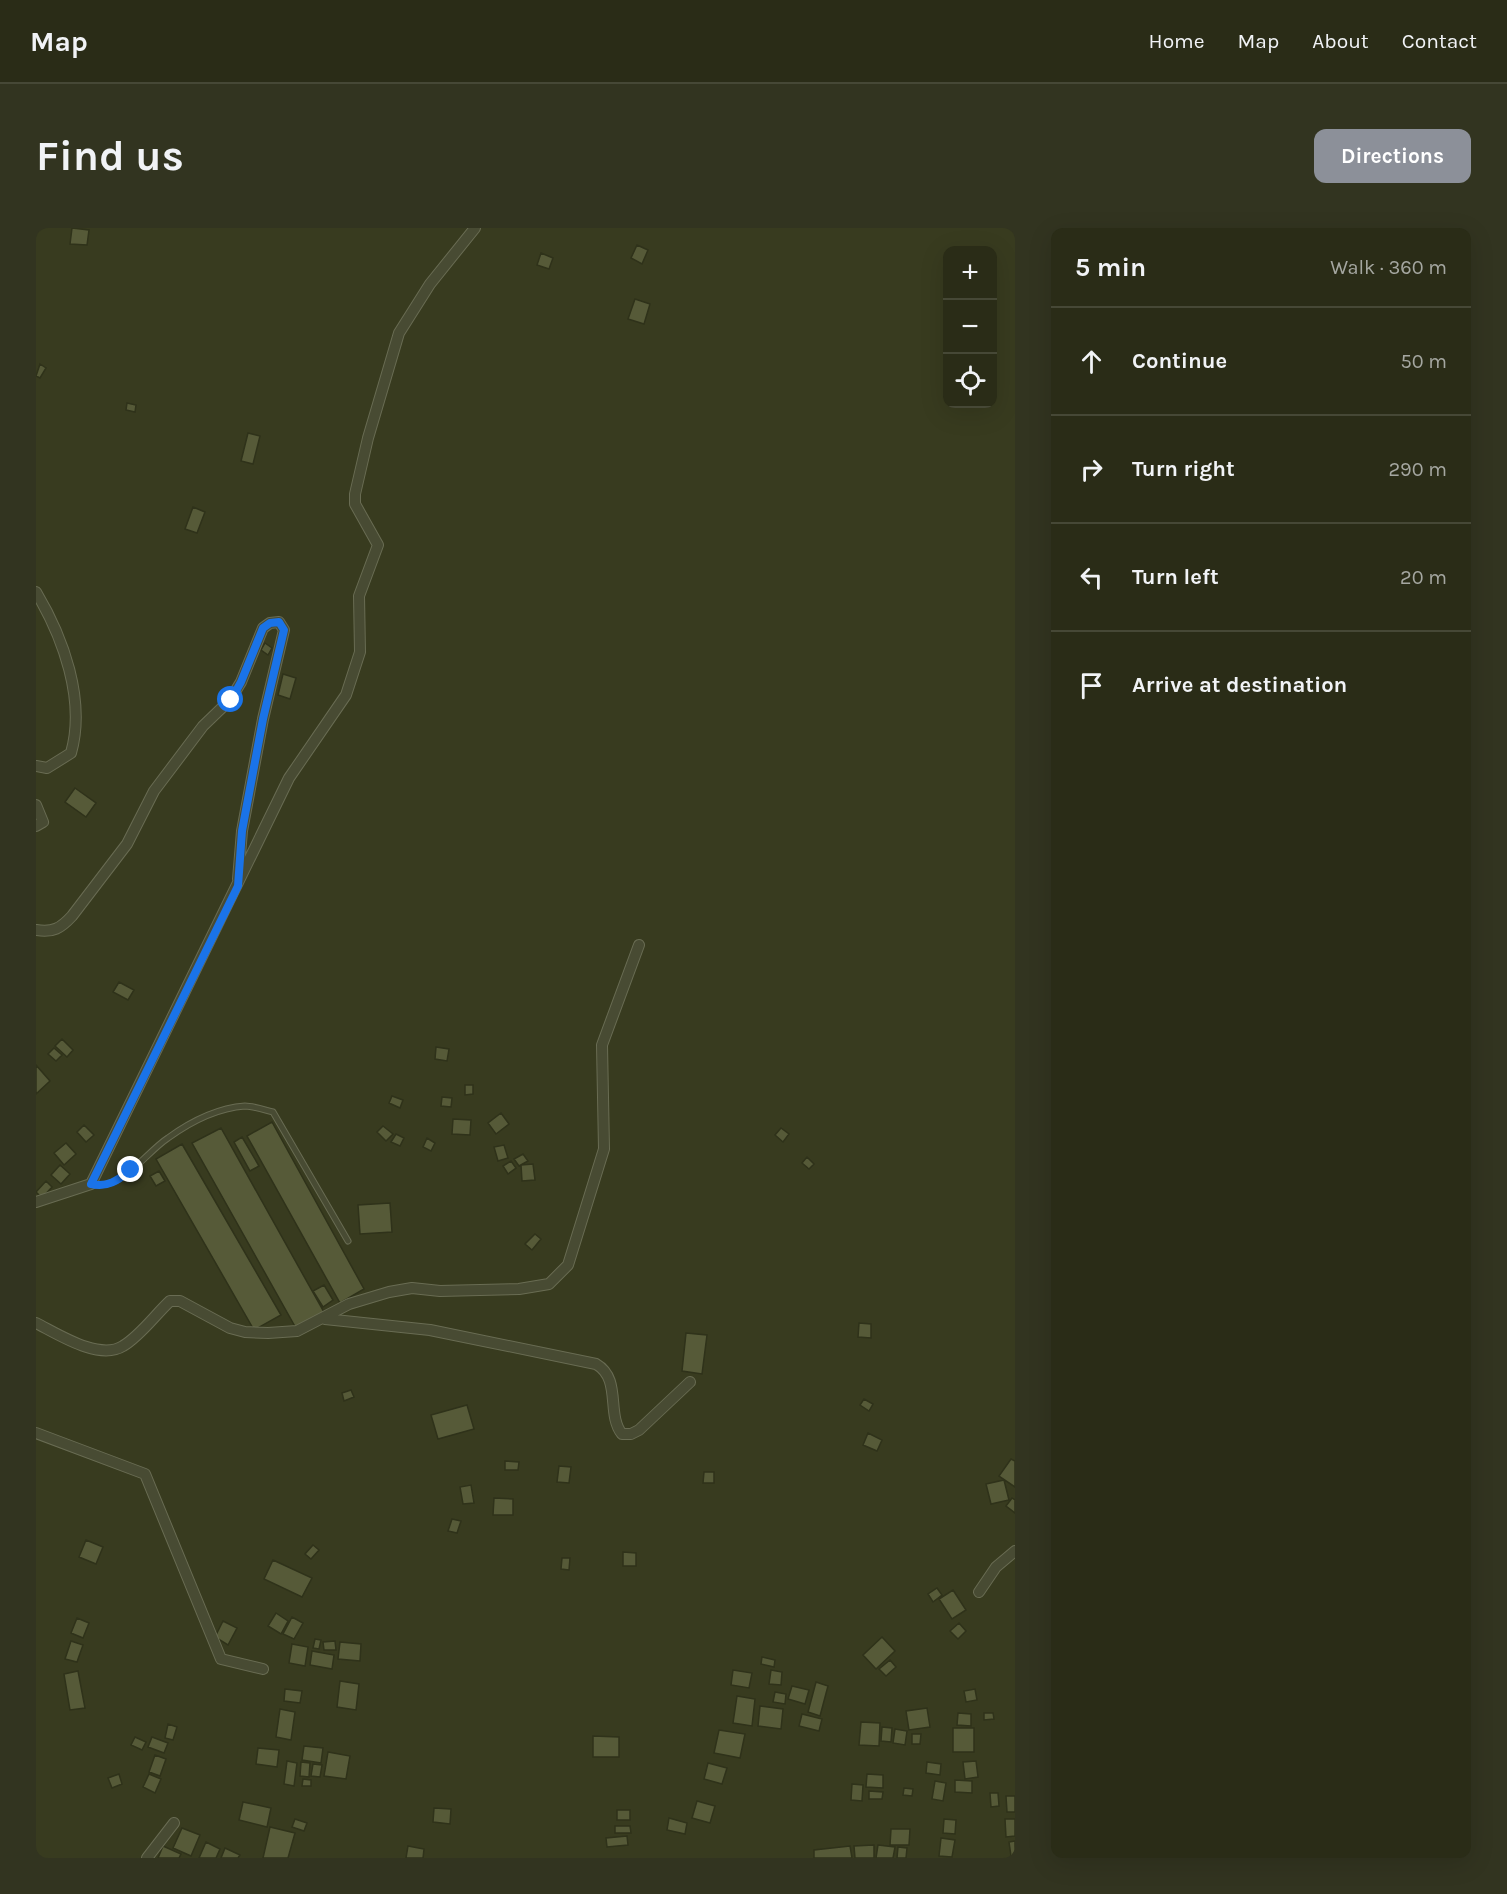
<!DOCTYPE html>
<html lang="en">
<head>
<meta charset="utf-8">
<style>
	body { margin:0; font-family:Karla,sans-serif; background:#323420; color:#f1f3f6 }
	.controls { position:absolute; right:18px; top:18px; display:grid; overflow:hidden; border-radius:12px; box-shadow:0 6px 24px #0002 }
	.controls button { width:54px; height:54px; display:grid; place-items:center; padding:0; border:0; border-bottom:2px solid #464836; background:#2a2c17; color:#f1f3f6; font:30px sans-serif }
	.stop { position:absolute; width:18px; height:18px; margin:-14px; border:4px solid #1a73e8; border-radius:50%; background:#fff }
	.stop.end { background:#1a73e8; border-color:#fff; box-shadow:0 2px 6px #0008 }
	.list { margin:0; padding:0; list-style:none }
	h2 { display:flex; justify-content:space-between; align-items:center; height:78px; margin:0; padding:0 24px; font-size:26px }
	h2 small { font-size:20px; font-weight:400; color:#a5a7a1 }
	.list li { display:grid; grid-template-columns:39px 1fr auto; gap:18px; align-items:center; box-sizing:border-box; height:108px; padding:0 24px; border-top:2px solid #464836 }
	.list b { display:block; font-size:22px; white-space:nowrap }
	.list em { font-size:20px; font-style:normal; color:#a5a7a1 }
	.icon { flex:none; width:33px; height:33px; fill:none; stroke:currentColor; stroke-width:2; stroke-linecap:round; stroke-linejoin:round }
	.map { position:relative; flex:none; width:979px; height:1630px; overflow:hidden; border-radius:12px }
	header { display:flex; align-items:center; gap:36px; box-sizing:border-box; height:84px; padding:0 30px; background:#2a2c17; border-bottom:2px solid #464836 }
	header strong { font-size:28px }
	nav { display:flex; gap:33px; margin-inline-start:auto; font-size:21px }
	.intro { display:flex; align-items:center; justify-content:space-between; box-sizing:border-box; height:144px; padding:0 36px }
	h1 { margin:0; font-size:42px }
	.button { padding:15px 27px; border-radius:12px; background:#8c9099; color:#fff; font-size:21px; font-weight:700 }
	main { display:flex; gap:36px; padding:0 36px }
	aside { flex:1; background:#2a2c17; border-radius:12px; box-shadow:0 6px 24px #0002 }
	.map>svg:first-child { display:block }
	.building { fill:#565a38; stroke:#2f321a; stroke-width:1.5 }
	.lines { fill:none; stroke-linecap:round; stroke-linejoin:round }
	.service-casing { stroke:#696c53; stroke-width:7 }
	.minor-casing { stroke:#696c53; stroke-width:12 }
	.service { stroke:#484b33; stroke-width:5 }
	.minor { stroke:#484b33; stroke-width:10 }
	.route { stroke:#1a73e8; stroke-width:8 }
</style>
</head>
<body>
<header>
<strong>Map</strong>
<nav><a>Home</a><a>Map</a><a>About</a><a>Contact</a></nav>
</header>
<div class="intro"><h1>Find us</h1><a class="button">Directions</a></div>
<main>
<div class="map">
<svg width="979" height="1630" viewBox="0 0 979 1630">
	<rect width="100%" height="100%" fill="#383b1f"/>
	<path class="building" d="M36 0 53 2 51 17 34 16Z
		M601 17 612 22 606 36 595 30Z
		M505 25 517 30 513 41 501 37Z
		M599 71 614 76 608 96 592 91Z
		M4 136 10 140 4 150 0 148Z
		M91 175 100 177 99 184 90 182Z
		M212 205 224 208 217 236 205 233Z
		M157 279 169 284 161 305 149 301Z
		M229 415 236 420 232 427 225 422Z
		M247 446 260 450 254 471 242 467Z
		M39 560 60 575 50 589 29 574Z
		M83 754 98 762 92 772 77 764Z
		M26 811 37 822 31 829 19 818Z
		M400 819 413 821 411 833 399 831Z
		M18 820 26 827 20 833 12 826Z
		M0 837 14 853 0 866Z
		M429 857H437V866L429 867Z
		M356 868 367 872 364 880 353 875Z
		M406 869 416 870 415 879 405 878Z
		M465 885 473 896 460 906 452 895Z
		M417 891 435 892 434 907 416 906Z
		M236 894 328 1061 304 1075 211 908Z
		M48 897 58 907 50 914 41 904Z
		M347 898 357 906 350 913 341 904Z
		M185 900 289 1086 261 1102 156 915Z
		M745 900 753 906 747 914 739 907Z
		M360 906 368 910 364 918 355 914Z
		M206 909 223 938 214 943 198 914Z
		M391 910 399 915 395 923 387 919Z
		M30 915 40 926 28 937 18 925Z
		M146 916 245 1087 218 1102 120 931Z
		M468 917 472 930 462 933 458 919Z
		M487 926 492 933 483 938 478 931Z
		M771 929 778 936 773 941 766 935Z
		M475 933 480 940 472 946 467 938Z
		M497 936 499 952 486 953 485 937Z
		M24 937 34 946 25 956 15 947Z
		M123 943 129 953 120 958 114 948Z
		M10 953 16 959 6 970 0 964Z
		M354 975 356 1004 324 1006 322 977Z
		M499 1006 505 1011 496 1022 489 1016Z
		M288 1057 297 1072 287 1079 277 1063Z
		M823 1095 835 1096V1110L822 1109Z
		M650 1105 671 1107 666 1146 646 1143Z
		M315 1162 318 1169 308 1173 306 1165Z
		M828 1171 837 1176 833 1183 824 1177Z
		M431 1177 438 1201 402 1211 395 1187Z
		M832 1205 846 1212 841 1223 827 1217Z
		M975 1231 979 1233V1259L963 1248Z
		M469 1233 483 1234 482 1242H469Z
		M523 1238 535 1239 533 1255 521 1254Z
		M668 1244H678V1255H667Z
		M968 1252 973 1272 955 1276 950 1256Z
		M435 1257 438 1275 427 1276 424 1259Z
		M458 1270 477 1271V1287H457Z
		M976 1270 979 1272V1285L970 1278Z
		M416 1291 425 1293 421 1305 412 1303Z
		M50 1312 67 1319 60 1336 43 1329Z
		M277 1317 283 1322 275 1331 269 1326Z
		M587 1324 600 1325V1338H587Z
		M526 1330H534L533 1342 525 1341Z
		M237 1332 276 1350 266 1369 228 1351Z
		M901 1360 906 1367 897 1374 892 1366Z
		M917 1362 930 1382 916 1391 903 1371Z
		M240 1385 252 1393 245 1406 232 1398Z
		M256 1389 267 1395 258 1411 247 1406Z
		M41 1390 53 1395 47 1410 35 1405Z
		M187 1393 201 1400 192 1417 179 1409Z
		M923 1395 930 1403 922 1411 914 1403Z
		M846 1409 859 1423 840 1441 827 1427Z
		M279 1411 285 1412 283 1421 277 1420Z
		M35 1413 47 1417 41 1434 29 1431Z
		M299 1413 300 1422H288L287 1414Z
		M304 1414 325 1416 324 1433 302 1431Z
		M256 1416 272 1419 269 1438 253 1435Z
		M276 1423 298 1427 296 1441 274 1437Z
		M726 1429 739 1432 738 1439 725 1436Z
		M854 1432 860 1439 850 1448 843 1441Z
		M697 1442 716 1445 713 1460 695 1457Z
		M735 1442 746 1444 745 1457 733 1456Z
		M42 1443 49 1480 34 1482 28 1446Z
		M304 1453 323 1456 320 1482 301 1479Z
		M780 1454 792 1458 784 1488 772 1484Z
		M756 1458 773 1462 769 1476 752 1471Z
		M249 1461 266 1463 264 1475 248 1473Z
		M939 1461 941 1472 930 1474 928 1463Z
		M739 1464 750 1466 749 1476 737 1474Z
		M701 1468 719 1471 716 1498 697 1495Z
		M724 1478 747 1481 745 1501 722 1498Z
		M891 1480 894 1499 873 1502 870 1483Z
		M244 1481 259 1484 255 1512 240 1509Z
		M922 1485 935 1486V1498L921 1497Z
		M948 1485H957L958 1491 948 1492Z
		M766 1486 786 1491 783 1503 763 1498Z
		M825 1494 844 1495 843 1518 823 1517Z
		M132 1496 141 1499 137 1512 129 1510Z
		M846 1499 856 1500 855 1514 845 1513Z
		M917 1500H938V1524H917Z
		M859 1501 871 1503 869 1517 857 1515Z
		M683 1502 709 1506 704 1530 678 1525Z
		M876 1506H885L884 1516H876Z
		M557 1508 583 1509V1529H557Z
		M99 1509 110 1514 106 1522 95 1517Z
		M116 1509 132 1515 128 1525 112 1519Z
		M268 1518 287 1520 285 1535 266 1532Z
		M222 1520 243 1522 241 1539 220 1536Z
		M292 1524 314 1528 310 1551 288 1548Z
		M119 1527 130 1531 124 1548 113 1544Z
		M251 1533 261 1535 258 1558 248 1556Z
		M940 1533 942 1549 929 1551 927 1534Z
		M265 1534 274 1535 273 1549 264 1548Z
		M891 1534 905 1536 904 1547 890 1545Z
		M672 1535 691 1540 686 1556 668 1551Z
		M277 1536 286 1537 284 1549 275 1548Z
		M83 1546 86 1556 76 1560 72 1550Z
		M113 1546 125 1551 119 1565 107 1559Z
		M831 1546 847 1547V1560L830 1559Z
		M267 1551 275 1552V1558H266Z
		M919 1552 936 1553V1565L919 1564Z
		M899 1553 910 1555 907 1573 896 1571Z
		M816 1556 827 1557 826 1573 815 1572Z
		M868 1560 877 1561 876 1568 867 1567Z
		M833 1563 847 1564 846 1571H833Z
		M954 1565H962L963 1578 955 1579Z
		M970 1568H979V1584H971Z
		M661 1573 679 1578 674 1595 656 1590Z
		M207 1574 235 1580 231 1599 203 1592Z
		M398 1580 415 1581 414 1596 397 1594Z
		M581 1582H594V1592H581Z
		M633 1590 651 1595 649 1606 631 1602Z
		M259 1591 271 1595 268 1603 256 1599Z
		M908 1591 920 1592 919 1606 907 1605Z
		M969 1591H979V1608L970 1609Z
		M579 1598H594L595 1605H579Z
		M234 1599 259 1605 252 1630H227Z
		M146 1600 164 1607 155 1628 137 1620Z
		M855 1601H874L873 1617H854Z
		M591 1608 592 1617 571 1619 570 1610Z
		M905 1610 919 1612 916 1629 903 1628Z
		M979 1613V1628H975L973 1614Z
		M170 1614 184 1621 180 1630H163Z
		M838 1617V1630H819L818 1618Z
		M842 1617 859 1619 857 1630H840Z
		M127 1618 145 1626 143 1630H122Z
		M372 1618 388 1621 387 1630H370Z
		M814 1618 816 1630H778V1622Z
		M862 1619 871 1620 870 1630H861Z
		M189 1620 204 1627 202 1630H185Z"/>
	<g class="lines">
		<g class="service-casing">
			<path id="service" d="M55 956C85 964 109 925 132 910 154 894 182 880 209 878 217 878 229 882 237 884L312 1013"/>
		</g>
		<g class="minor-casing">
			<path id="minor" d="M0 364C27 409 50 472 35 525L11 540 0 538
				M0 577 7 594 0 598
				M0 702C17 705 25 700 36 688L91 616 118 563 167 498 194 472 205 454 227 400 234 395 243 394 248 402 227 491 206 603 202 651
				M0 974 55 956 253 550 310 467 324 424 323 368 342 317 319 276V266L332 210 363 105 394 56 439 0
				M289 1091 394 1102 560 1136C586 1151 570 1186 586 1206H595L603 1202 654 1154
				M0 1095C22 1106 63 1133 87 1118 104 1108 119 1087 134 1073H144L194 1100 209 1104 232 1105 261 1103 313 1076 353 1064 376 1060 404 1063 483 1061 513 1056 532 1037 568 921 566 817 603 717
				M0 1205 109 1246 185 1431 227 1441
				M943 1364 960 1339 979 1323
				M111 1630 138 1595"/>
		</g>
		<use href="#service" class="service"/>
		<use href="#minor" class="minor"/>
	</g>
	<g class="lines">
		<path class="route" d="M95 942C82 952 72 960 55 956L202 658 206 603 227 491 248 402 243 394 234 395 227 400 205 454 195 472"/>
	</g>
</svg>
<div class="controls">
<button>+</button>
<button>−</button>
<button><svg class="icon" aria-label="locate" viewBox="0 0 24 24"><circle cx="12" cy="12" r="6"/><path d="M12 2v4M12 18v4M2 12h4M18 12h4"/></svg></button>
</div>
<div class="stop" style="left:195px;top:472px"></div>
<div class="stop end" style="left:95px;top:942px"></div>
</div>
<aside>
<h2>5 min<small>Walk · 360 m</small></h2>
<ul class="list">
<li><svg class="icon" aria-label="ahead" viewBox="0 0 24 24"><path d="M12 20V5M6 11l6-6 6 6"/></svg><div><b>Continue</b></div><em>50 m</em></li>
<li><svg class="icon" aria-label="right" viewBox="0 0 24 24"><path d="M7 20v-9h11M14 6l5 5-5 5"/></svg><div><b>Turn right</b></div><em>290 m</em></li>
<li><svg class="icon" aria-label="left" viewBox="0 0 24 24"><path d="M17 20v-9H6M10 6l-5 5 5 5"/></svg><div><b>Turn left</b></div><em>20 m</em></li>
<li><svg class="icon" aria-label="arrive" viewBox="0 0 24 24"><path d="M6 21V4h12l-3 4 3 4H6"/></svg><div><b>Arrive at destination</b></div></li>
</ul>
</aside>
</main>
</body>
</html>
